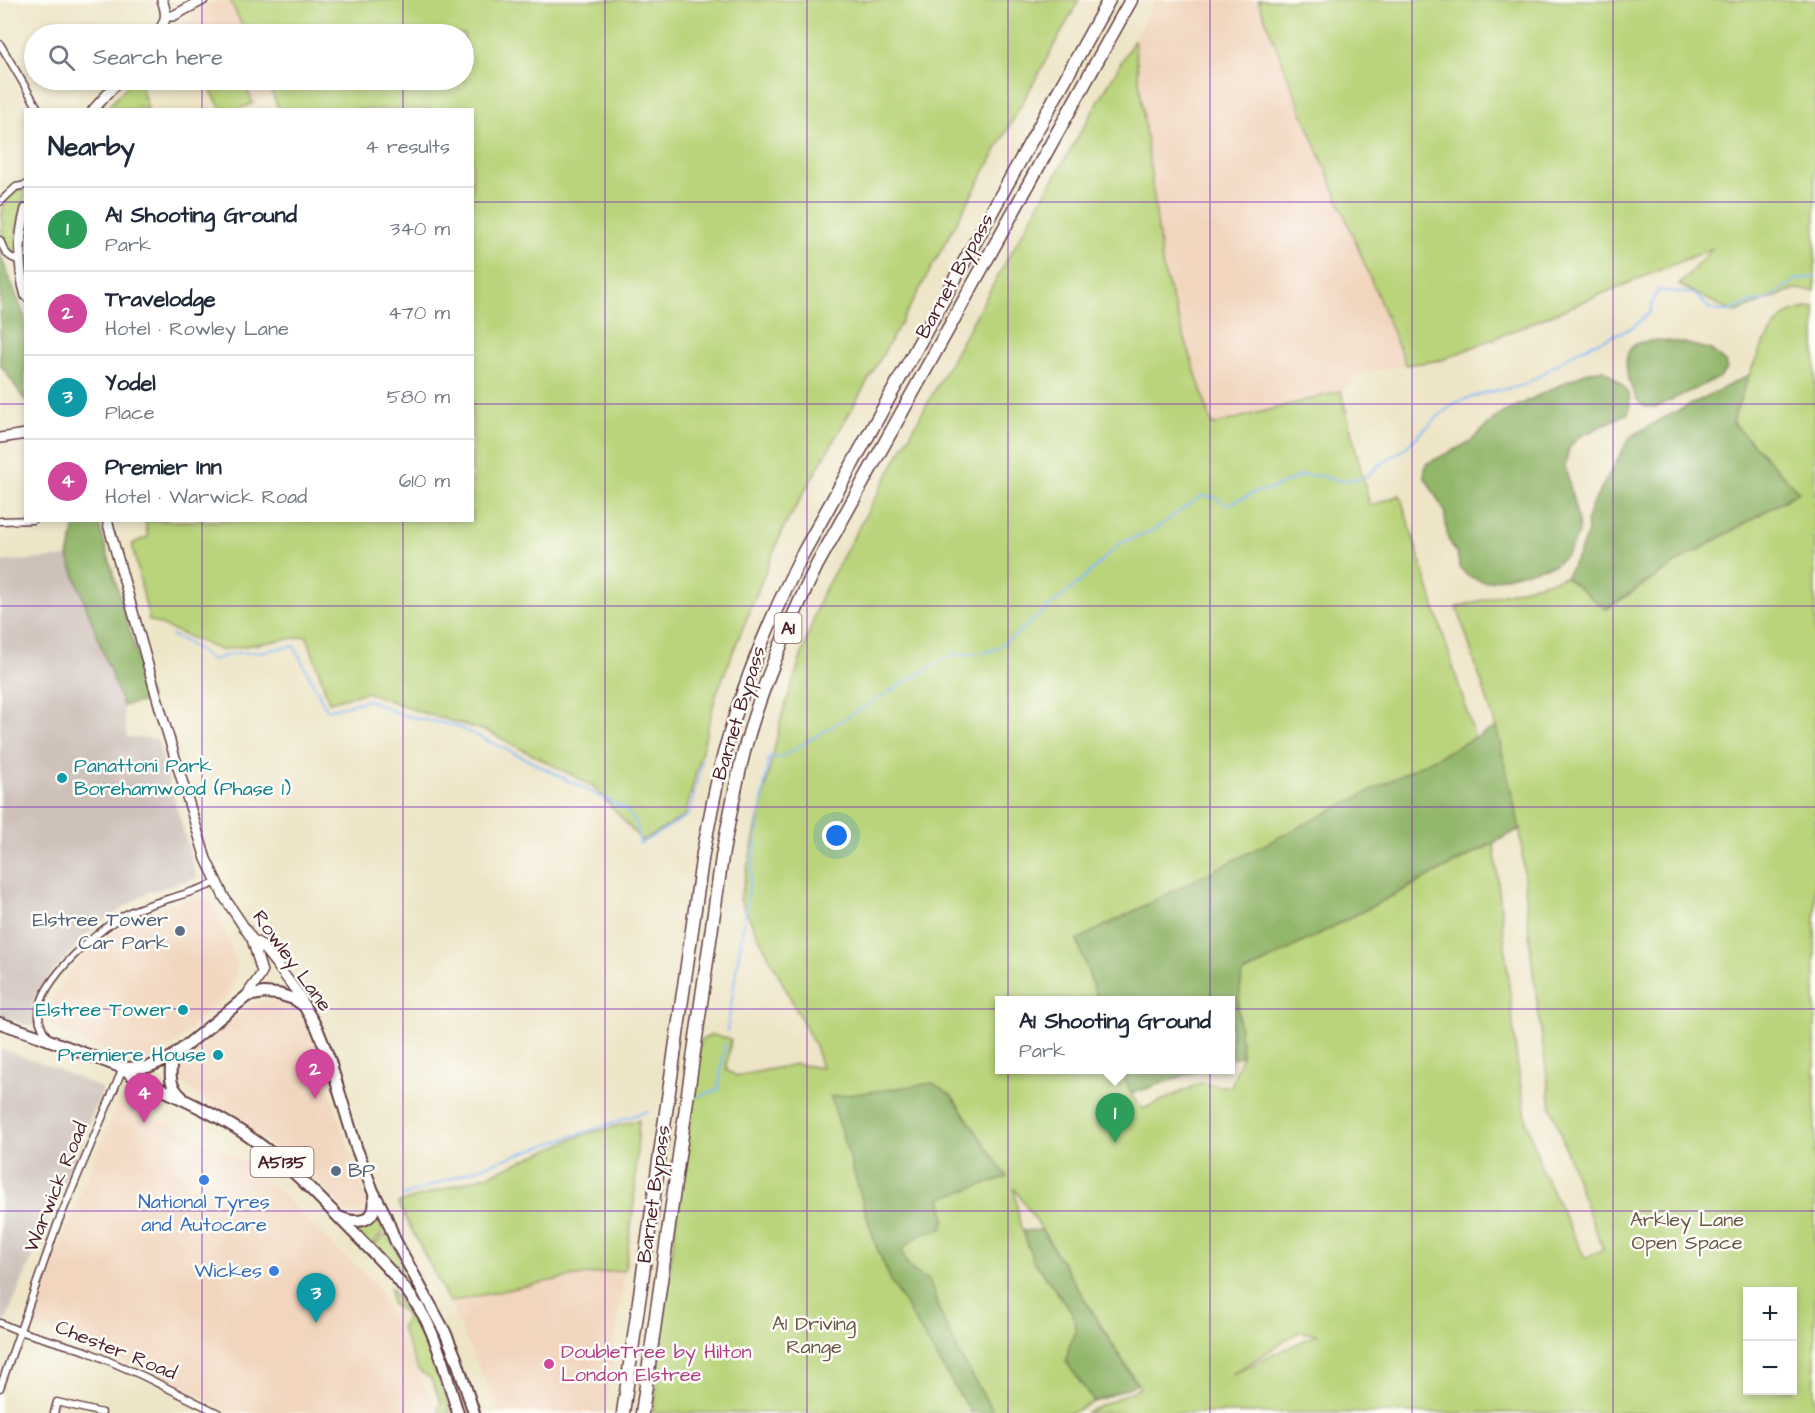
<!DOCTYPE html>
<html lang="en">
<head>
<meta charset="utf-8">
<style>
	body { margin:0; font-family:"Architects Daughter",sans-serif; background:#f2f2f3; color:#1f2937 }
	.controls { position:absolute; right:18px; bottom:18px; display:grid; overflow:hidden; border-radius:0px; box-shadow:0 3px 9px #0003 }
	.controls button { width:54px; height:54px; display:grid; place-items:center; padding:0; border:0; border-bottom:2px solid #e0e1e3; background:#fff; color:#1f2937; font:30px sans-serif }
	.you { position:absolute; left:837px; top:836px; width:21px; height:21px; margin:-15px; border:4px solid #fff; border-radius:50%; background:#1a73e8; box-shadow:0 0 0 9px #1a73e833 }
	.badge { display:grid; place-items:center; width:39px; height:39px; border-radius:50%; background:#2563eb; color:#fff; font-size:20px; font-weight:700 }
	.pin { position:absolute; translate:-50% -50px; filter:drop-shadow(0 2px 3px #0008) }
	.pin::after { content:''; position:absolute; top:32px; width:21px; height:18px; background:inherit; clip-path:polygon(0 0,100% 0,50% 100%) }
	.popup { position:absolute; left:995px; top:996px; width:240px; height:78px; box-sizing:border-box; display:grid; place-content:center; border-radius:0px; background:#fff; filter:drop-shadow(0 2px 4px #0005); font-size:20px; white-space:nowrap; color:#747a83 }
	.popup b { font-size:22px; color:#1f2937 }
	.popup::after { content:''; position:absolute; left:50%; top:100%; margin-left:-12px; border:12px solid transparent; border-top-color:#fff }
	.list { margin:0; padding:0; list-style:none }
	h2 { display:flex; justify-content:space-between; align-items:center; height:78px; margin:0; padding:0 24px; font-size:26px }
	h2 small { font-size:20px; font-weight:400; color:#747a83 }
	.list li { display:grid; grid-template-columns:39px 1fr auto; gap:18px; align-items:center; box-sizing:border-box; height:84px; padding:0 24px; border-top:2px solid #e0e1e3 }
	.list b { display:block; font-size:22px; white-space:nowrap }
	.list p { margin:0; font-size:20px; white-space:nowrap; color:#747a83 }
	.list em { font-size:20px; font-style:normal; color:#747a83 }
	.icon { flex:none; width:33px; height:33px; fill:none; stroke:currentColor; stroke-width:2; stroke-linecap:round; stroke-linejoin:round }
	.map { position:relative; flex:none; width:1815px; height:1413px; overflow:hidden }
	.search { position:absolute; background:#fff; box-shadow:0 3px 9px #0003; left:24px; top:24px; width:450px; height:66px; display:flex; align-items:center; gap:15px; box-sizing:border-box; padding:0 21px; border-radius:33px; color:#747a83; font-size:22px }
	.panel { position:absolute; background:#fff; box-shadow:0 3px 9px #0003; left:24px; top:108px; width:450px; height:414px; border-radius:0px }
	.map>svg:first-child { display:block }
	.built { fill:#f1d5bd }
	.industrial { fill:#cec1ba }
	.green { fill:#b9d47a; stroke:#827a52; stroke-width:1.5; fill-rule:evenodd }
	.forest { fill:#92b66a; stroke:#6e6a4a; stroke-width:1.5 }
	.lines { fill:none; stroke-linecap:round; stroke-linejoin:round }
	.stream { stroke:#8abaf6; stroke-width:2 }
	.street-casing { stroke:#633d42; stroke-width:9 }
	.secondary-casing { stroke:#633d42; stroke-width:12 }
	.primary-casing { stroke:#633d42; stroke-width:14 }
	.highway-casing { stroke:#633d42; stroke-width:15 }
	.street { stroke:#fff; stroke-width:6 }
	.secondary { stroke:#fff; stroke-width:9 }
	.primary { stroke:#fff; stroke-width:10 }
	.highway { stroke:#fff; stroke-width:12 }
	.grid { fill:none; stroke:#7b2cbf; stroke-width:1.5; stroke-opacity:0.55 }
	.culture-dot { fill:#0f9aa8; stroke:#fdfcf7; stroke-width:2 }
	.service-dot { fill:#5c6f8a; stroke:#fdfcf7; stroke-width:2 }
	.shop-dot { fill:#3f7fe0; stroke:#fdfcf7; stroke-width:2 }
	.hotel-dot { fill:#d1479c; stroke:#fdfcf7; stroke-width:2 }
	.labels { text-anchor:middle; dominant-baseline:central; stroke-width:5; stroke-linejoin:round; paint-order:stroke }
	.shield { fill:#fdfcf7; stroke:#806168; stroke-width:1.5 }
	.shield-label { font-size:18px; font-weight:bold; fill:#4a1f2b }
	.street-label { font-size:20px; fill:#4a1f2b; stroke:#fdfcf7 }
	.culture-label { font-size:20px; fill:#0d838f; stroke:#fdfcf7; text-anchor:end }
	.service-label { font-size:20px; fill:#4e5e75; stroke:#fdfcf7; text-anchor:end }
	.shop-label { font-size:20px; fill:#366cbe; stroke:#fdfcf7 }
	.park-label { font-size:20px; fill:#6b5543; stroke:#fdfcf7 }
	.hotel-label { font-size:20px; fill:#b23c85; stroke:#fdfcf7; text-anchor:start }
</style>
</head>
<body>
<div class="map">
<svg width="1815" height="1413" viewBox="0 0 1815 1413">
	<rect width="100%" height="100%" fill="#fdfcf7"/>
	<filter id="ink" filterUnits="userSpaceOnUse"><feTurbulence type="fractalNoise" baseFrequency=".0167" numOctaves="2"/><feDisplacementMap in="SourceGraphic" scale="12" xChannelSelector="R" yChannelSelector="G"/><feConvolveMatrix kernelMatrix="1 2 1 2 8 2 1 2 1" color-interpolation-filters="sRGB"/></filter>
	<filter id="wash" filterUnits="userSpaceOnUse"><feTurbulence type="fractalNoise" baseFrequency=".008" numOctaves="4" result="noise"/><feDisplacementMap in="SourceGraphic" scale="24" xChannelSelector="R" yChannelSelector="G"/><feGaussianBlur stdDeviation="1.35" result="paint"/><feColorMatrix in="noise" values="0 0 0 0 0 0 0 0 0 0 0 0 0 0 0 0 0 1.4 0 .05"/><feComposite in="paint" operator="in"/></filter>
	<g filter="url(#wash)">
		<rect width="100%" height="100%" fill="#eee5c7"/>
		<path class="built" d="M217 0H230L246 34H177L191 19V16L197 10Z
			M1156 0H1258L1292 87 1406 365 1363 372 1341 391 1212 425 1163 269 1134 40Z
			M205 80H266L273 94 239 109H221Z
			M194 896 206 899 214 905 238 966 230 994 198 1020 187 1034 157 1057 146 1061H134L125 1059 52 1027 47 1016V1010L50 1003 68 975 82 957 106 937 125 924 146 913Z
			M263 1001H278L293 1007 303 1016 309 1025 338 1117 367 1200 364 1208 359 1211 348 1212 343 1208 318 1180 287 1156 188 1088 181 1080V1067L188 1057 248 1006Z
			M119 1099 239 1158 250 1167 252 1173 268 1185 274 1186 333 1246 374 1281 436 1413H228L204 1397 83 1342 34 1324 32 1316Z
			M625 1270 605 1413H500L449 1302 575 1276Z"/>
		<path class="industrial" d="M68 557 123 706 127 737 157 739 197 878 148 892 93 928 52 972 32 1003 34 1020 38 1028 0 1016V562Z
			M0 1049 45 1064 103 1089 8 1315 0 1341Z"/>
		<path class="green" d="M230 0H1079L916 296 782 531 717 692 685 816 642 841 593 786 489 732 420 712 367 692 329 702 307 636 220 650 149 620 132 544 148 537 145 521 472 520V110L279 109 266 80H464V34H246Z
			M1258 0H1815V291L1795 289 1734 313 1679 285 1713 248 1442 360 1406 365 1292 87Z
			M1134 40 1163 269 1212 425 1341 391 1370 506 1400 495 1475 738 1077 940 1098 1000H1000V1070H1122L1131 1094 1143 1109 1201 1083 1231 1087 1242 1055 1238 1008 1242 974 1494 843 1517 1062 1527 1123 1543 1173 1585 1258 1603 1249 1580 1190 1551 1106 1531 955 1520 829 1496 727 1457 607 1565 577 1607 609 1681 560 1799 492 1732 422C1742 393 1763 326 1792 312 1799 309 1808 308 1815 307V1413H1085L1140 1388 1042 1230 1014 1188 1020 1224 1033 1260 1073 1313 1076 1332 1069 1347 1066 1361 1094 1402 1071 1413H994L960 1356 940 1312 929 1280C914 1273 905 1266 902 1249L920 1235 942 1229 945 1219 941 1199 831 1097 876 1246 892 1283 961 1397 972 1413H653L675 1228 701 1040 712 1035 731 1039 727 1064V1071L737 1076 796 1064 822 1068 815 1046 740 900 782 715 821 596 1005 263ZM1748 1292H1792V1390H1748ZM1299 1332 1317 1334 1231 1375Z
			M133 80H139L148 109H106Z
			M205 80H243L253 103 239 109H221Z
			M23 189 25 190V196L17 228 16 252 12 254C7 250 6 244 3 237 0 217 0 195 23 189Z
			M639 1120 634 1203 625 1270 575 1276 449 1302 398 1203 489 1175 582 1135Z
			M376 1216 384 1232 370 1245 353 1228 369 1223Z
			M388 1235 442 1336 437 1337 371 1247 383 1237Z
			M390 1287 425 1341 451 1413H440L438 1410 441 1403 431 1379 418 1370 401 1328 406 1319 402 1310 392 1305Z"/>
		<path class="forest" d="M0 254 25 318V400L0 364Z
			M1658 340 1684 343 1711 350 1725 362 1727 369 1720 377 1656 407C1651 407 1647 408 1642 405 1631 396 1620 360 1631 348 1637 341 1649 341 1658 340Z
			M1603 369C1618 381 1636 391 1628 413L1579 437 1569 448 1565 466 1578 520 1579 533 1567 554 1554 565 1485 582 1468 576 1460 568 1457 554 1448 539 1444 510 1424 476 1426 464 1470 442 1498 415 1585 373Z
			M1749 375 1732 422 1799 492 1681 560 1606 609 1565 577 1578 556 1588 532 1587 520 1591 507 1630 437 1658 421Z
			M76 521H98L150 700 123 706 68 557Z
			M1496 727 1520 829 1242 974 1238 1008 1242 1055 1231 1059 1230 1000H1098L1077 940Z
			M1122 1070H1200L1131 1094Z
			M933 1083 952 1096 1007 1177 941 1198 945 1219 942 1229 920 1235 902 1249C904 1266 914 1273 929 1280L940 1312 960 1356 994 1413H972L961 1397 892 1283 876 1246 831 1097Z
			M1042 1230 1128 1370 1137 1384 1094 1402 1066 1361 1069 1347 1076 1332 1073 1313 1033 1260 1023 1231Z"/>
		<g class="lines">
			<path class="stream" d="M171 635 186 642 212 660 236 653 258 652 294 646 327 710 369 700 402 715 456 726 512 752 627 810 636 823 640 844 689 815 702 761
				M727 1031 769 757 780 758 942 660 953 655 983 653 996 649 1011 638 1080 582 1120 543 1154 530 1201 496 1214 497 1227 505 1256 492 1271 489 1303 475 1321 476 1340 481 1365 478 1378 466 1404 449 1440 415 1455 403 1484 393 1525 385 1579 350 1633 327 1650 312 1654 298 1658 290 1695 294 1709 308 1717 311H1730L1753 302 1765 301 1796 280 1815 277
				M699 1096 718 1090 725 1044
				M403 1196 501 1160 648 1111"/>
		</g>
	</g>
	<g filter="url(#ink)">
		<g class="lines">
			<g class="street-casing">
				<path id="street" d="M0 44 39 110
					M0 202 16 187 26 185
					M0 240C5 253 7 257 20 261
					M0 521 33 520
					M50 1040C44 1032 39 1025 39 1015 38 981 101 926 130 912 158 900 189 895 217 882
					M0 1323 19 1331 86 1351 141 1375 218 1413
					M0 1388 57 1225 123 1068
					M54 1413 57 1402 102 1413"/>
			</g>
			<g class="secondary-casing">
				<path id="secondary" d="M167 16H173L203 0
					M157 34C166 22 168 15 162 0
					M93 110 120 80
					M26 209C18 238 18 268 26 296
					M0 438 26 434
					M107 520 162 715 206 859 224 897 252 939 260 944 276 964 300 996 304 1006
					M247 996C250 987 258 982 262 972L252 939"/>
			</g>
			<g class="primary-casing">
				<path id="primary" d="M0 1023 41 1037 123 1068 133 1076C176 1096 220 1115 258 1143 294 1169 324 1203 355 1234 380 1260 407 1286 425 1318 440 1347 448 1382 458 1413
					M172 1057C170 1074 168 1085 182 1097
					M123 1068 148 1067 172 1057 247 996 264 993 278 994 294 999 304 1006 317 1028 329 1058 356 1147 373 1191 385 1214 395 1240 445 1332 456 1358 474 1413
					M339 1217C358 1225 378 1222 374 1197"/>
			</g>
			<g class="highway-casing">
				<path id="highway" d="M623 1413 703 853C711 814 717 775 729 736 747 674 772 615 801 557L1109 0
					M642 1413 722 857C729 819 736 781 746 744 763 682 789 623 817 565L1131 0"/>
			</g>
			<use href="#street" class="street"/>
			<use href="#secondary" class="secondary"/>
			<use href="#primary" class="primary"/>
			<use href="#highway" class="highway"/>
		</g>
	</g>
	<path class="grid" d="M202 0V34M403 0V34M605 0V1413M807 0V1413M1008 0V1413M1210 0V1413M1412 0V1413M1613 0V1413M202 80V110M403 80V110M0 202H26M472 202H1815M0 404H26M472 404H1815M202 520V1413M403 520V1413M0 606H1815M0 807H1815M0 1009H1815M0 1211H1815"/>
	<g class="culture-dot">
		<circle cx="62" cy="778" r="6"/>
		<circle cx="183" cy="1010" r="6"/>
		<circle cx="218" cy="1055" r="6"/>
	</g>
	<g class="service-dot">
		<circle cx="180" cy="931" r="6"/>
		<circle cx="336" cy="1171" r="6"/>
	</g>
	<g class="shop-dot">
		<circle cx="204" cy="1180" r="6"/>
		<circle cx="274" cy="1271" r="6"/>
	</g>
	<circle class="hotel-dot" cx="549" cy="1364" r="6"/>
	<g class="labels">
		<g class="shield">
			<rect x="774.5" y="613" width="27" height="30" rx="4.5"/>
			<rect x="250.5" y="1147" width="63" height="30" rx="4.5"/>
		</g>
		<g class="shield-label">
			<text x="788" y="628">A1</text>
			<text x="282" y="1162">A5135</text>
		</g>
		<g class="street-label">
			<text transform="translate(955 276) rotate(-61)">Barnet Bypass</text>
			<text transform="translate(739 713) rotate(-73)">Barnet Bypass</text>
			<text transform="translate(292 961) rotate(54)">Rowley Lane</text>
			<text transform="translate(56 1187) rotate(-68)">Warwick Road</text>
			<text transform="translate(654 1194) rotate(-82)">Barnet Bypass</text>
			<text transform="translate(116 1350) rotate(22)">Chester Road</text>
		</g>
		<g class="culture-label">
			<text x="74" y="766" text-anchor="start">Panattoni Park<tspan x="74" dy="23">Borehamwood (Phase 1)</tspan></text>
			<text x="171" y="1010">Elstree Tower</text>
			<text x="206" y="1055">Premiere House</text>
		</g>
		<g class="service-label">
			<text x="168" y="920">Elstree Tower<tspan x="168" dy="23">Car Park</tspan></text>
			<text x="348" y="1171" text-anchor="start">BP</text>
		</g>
		<g class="shop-label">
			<text x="204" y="1202">National Tyres<tspan x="204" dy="23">and Autocare</tspan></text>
			<text x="262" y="1271" text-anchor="end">Wickes</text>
		</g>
		<g class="park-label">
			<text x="1687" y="1220">Arkley Lane<tspan x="1687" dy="23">Open Space</tspan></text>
			<text x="814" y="1324">A1 Driving<tspan x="814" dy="23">Range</tspan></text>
		</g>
		<g class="hotel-label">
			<text x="561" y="1352">DoubleTree by Hilton<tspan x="561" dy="23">London Elstree</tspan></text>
		</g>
	</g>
</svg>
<div class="controls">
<button>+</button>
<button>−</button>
</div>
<div class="you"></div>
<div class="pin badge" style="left:1115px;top:1143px;background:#2e9e5b">1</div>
<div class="popup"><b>A1 Shooting Ground</b>Park</div>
<div class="pin badge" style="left:315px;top:1099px;background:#d1479c">2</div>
<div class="pin badge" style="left:316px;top:1323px;background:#0f9aa8">3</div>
<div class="pin badge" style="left:144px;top:1123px;background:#d1479c">4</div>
<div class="search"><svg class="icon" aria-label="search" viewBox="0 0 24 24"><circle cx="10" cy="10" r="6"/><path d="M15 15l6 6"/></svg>Search here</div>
<section class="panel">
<h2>Nearby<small>4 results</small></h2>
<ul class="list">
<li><span class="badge" style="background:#2e9e5b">1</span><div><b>A1 Shooting Ground</b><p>Park</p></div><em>340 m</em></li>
<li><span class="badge" style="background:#d1479c">2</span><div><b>Travelodge</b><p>Hotel · Rowley Lane</p></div><em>470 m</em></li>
<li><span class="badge" style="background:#0f9aa8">3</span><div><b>Yodel</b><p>Place</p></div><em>580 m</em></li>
<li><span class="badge" style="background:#d1479c">4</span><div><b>Premier Inn</b><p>Hotel · Warwick Road</p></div><em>610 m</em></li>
</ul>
</section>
</div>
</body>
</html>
